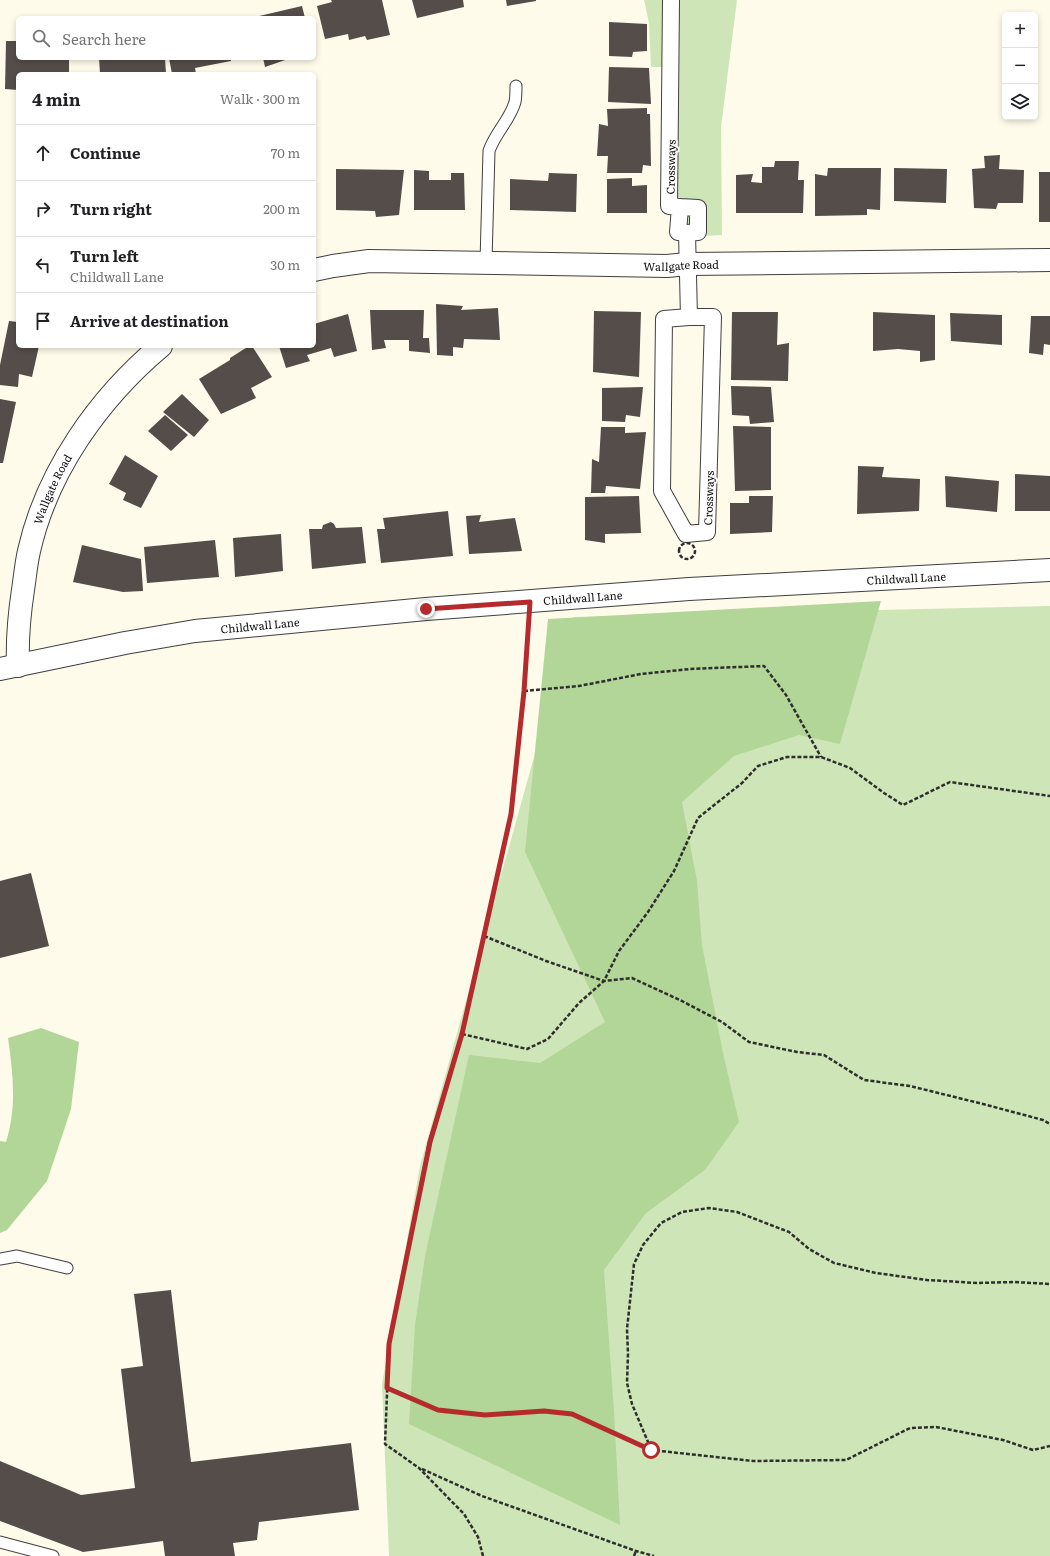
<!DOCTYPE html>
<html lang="en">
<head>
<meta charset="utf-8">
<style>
	body { margin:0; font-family:Literata,serif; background:#f6f6f6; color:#202124 }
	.controls { position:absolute; right:12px; top:12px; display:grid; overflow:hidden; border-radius:6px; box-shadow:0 2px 6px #0003 }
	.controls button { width:36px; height:36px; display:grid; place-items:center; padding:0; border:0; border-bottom:1px solid #e0e0e0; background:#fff; color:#202124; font:20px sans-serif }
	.stop { position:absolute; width:12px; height:12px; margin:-9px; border:3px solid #b52a2d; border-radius:50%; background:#fff }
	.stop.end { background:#b52a2d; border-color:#fff; box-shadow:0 1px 4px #0008 }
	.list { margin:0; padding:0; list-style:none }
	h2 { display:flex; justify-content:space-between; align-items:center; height:52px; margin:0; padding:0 16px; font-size:17px }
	h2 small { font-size:13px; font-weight:400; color:#757577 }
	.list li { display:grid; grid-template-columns:26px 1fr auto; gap:12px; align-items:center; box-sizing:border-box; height:56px; padding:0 16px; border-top:1px solid #e0e0e0 }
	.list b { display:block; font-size:15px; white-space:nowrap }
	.list p { margin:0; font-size:13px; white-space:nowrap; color:#757577 }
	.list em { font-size:13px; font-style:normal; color:#757577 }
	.icon { flex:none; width:22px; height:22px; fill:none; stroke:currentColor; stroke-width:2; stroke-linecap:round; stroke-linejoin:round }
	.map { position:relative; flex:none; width:1050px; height:1556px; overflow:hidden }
	.search { position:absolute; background:#fff; box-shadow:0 2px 6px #0003; left:16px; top:16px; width:300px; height:44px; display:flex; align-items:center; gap:10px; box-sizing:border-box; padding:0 14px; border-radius:6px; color:#757577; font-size:15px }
	.panel { position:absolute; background:#fff; box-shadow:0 2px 6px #0003; left:16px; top:72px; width:300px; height:276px; border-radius:6px }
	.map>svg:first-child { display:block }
	.green { fill:#cee6b7 }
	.forest { fill:#b2d697 }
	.building { fill:#544d49 }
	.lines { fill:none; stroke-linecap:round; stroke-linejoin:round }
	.service-casing { stroke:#3f3f3f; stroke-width:13 }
	.pedestrian-casing { stroke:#3f3f3f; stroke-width:18 }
	.minor-casing { stroke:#3f3f3f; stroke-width:24 }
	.path { stroke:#2e2e2e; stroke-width:2.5; stroke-dasharray:4 2; stroke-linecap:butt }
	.service { stroke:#fff; stroke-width:11 }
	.pedestrian { stroke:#fff; stroke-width:16 }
	.minor { stroke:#fff; stroke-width:22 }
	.route { stroke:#b52a2d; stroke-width:5 }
	.labels { text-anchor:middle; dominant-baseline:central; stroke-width:4; stroke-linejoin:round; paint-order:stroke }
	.street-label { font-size:11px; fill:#0c0c0c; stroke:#fff }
</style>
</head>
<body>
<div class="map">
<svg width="1050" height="1556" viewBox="0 0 1050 1556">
	<rect width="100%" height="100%" fill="#fefbeb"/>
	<path class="green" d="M644 0H737L721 127 722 235 702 236 683 226 684 211H664L666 67H651L649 23Z
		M1050 606V1556H389L382 1384 420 1166 573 617Z"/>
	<path class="forest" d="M881 601 840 744 799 735 734 756 682 802 697 881 702 945 723 1053 739 1122 705 1170 646 1213 604 1270 614 1411 620 1525 409 1424 415 1325 425 1256 469 1055 540 1063 605 1022 525 852 548 619Z
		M41 1028 79 1042 71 1109 47 1181 7 1230 0 1233V1141L6 1142C17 1107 13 1073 8 1038Z"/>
	<path class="building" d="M331 0H382L390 35 367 40 365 36 349 40 348 34 325 39 317 6 332 2Z
		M412 0H463L464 7 417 18Z
		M506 0H536V1L507 6Z
		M302 6 305 18H255V17Z
		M609 22 647 24V51L633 52 632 57 609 56Z
		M6 41H18V58H69V72L18 74V90L5 89Z
		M99 58H165L166 74H100Z
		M169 58H231V61L195 68 196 74H172Z
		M263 58H291L265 67Z
		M609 67 649 68 651 104 608 102Z
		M647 108V114H650L651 166 643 165 642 173H607L608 156H597L599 124 608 126 607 109Z
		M1000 155 999 169 1024 170 1023 203H998L996 209 974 208 972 169 985 168 984 156Z
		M775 161H799L798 180H804L803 213H736V175L753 174 751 182 762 183V167H774Z
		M828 168H881L880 210 867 209V215L815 216V174L827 176Z
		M894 168 947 169 946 203 894 201Z
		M336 169 404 170 399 215 376 217 375 211 336 210Z
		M414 170 429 171V180H451V173H464L465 210H414Z
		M1039 172H1050V222H1039Z
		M549 173 577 174 576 212 510 210V179L548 181Z
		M632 178V186L647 185V213H607V179Z
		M436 304 463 306 461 310 498 308 500 340 464 339 463 348 453 347V356L437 355Z
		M370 310H424L423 338H429L430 353 409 351V340H384L386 348 372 350Z
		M594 311 641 312 639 377 593 372Z
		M732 312H778L777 345 789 343 788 381 731 380Z
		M873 312 935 315V360L920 362V351L898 349 873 351Z
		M950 313 1002 315V345L951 341Z
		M348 314 357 351 334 357 331 348 307 355 310 361 286 368 279 346H314V324Z
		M1031 316H1050V345L1044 344 1043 355 1029 353Z
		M9 321 18 322V346H39L32 377 19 374 18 387 0 385V365Z
		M249 346H252L272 377 251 388 256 398 221 414 199 379 230 360V358Z
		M731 386 771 387 774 422 750 424 749 416 732 415Z
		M643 387 640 417 626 415 625 422 602 421V388Z
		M182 394 209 420 194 437 163 412Z
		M0 399 16 402 3 463H0Z
		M165 415 188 435 171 451 148 431Z
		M733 426 771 427V490L735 491Z
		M601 427H625V433L646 432 640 489 606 486 605 493H591L592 459 599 462Z
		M125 455 158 476 141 508 123 500 126 493 109 484Z
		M858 466 884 467 882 477 920 479 919 511 857 514Z
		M1015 474 1050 476V511H1015Z
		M945 476 999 481 997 512 946 507Z
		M639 496 641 533 605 534V543L585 540V497Z
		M749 496H773L772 532 730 534V503H749Z
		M448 511 453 556 381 563 377 529H385L383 518Z
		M481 515 479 522 515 518 522 551 469 554 466 516Z
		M331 522 334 524 336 528 362 527 366 563 312 569 309 529H322L323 525Z
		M281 534 283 571 235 577 233 538Z
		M215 540 219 577 147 583 144 547Z
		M82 545 141 559 143 591 123 592 73 582Z
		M31 873 49 946 0 958V881Z
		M171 1290 191 1462 351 1443 359 1510 259 1522 257 1540 233 1543 235 1556H165L163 1541 83 1552 0 1521V1461L81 1495 135 1488 121 1369 143 1366 134 1294Z"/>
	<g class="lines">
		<g class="service-casing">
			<path id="service" d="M486 262 489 151C495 133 510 120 515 102 516 97 516 91 516 86
				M0 1259 17 1256 67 1268
				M0 1542 53 1556"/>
		</g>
		<g class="pedestrian-casing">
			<path id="pedestrian" d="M671 0 669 206 680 207 678 232 687 233 689 317H713L707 532 686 534 662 491 664 319 689 317
				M680 207 698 208V232L687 233"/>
		</g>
		<g class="minor-casing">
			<g id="minor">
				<path id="s1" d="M314 270 333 266 369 261 667 266 687 264 1050 260"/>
				<path id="s2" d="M18 666C17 640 19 616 23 590 25 577 26 564 29 551 47 471 99 398 161 346"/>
				<path id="s3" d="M0 669 125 643 195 631 426 609 689 589 1050 570"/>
			</g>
		</g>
		<path class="path" d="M679 551a8 8 0 1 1 16 0a8 8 0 1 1-16 0Z
			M524 691 579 686 641 674 690 669 764 666 786 695 821 757
			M484 936 546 961 604 981 632 978 680 1000 722 1022 749 1042 797 1052 824 1055 864 1080 910 1086 983 1104 1043 1120 1050 1124
			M462 1034 527 1049 548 1039 579 1003 604 981 619 951 648 912 674 871 698 818 742 783 758 766 787 757H821L850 768 884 793 903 805 950 782 1050 796
			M387 1388 438 1410 485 1415 544 1411 572 1414 651 1450 753 1461 846 1460 910 1428 936 1427 1003 1440 1033 1450 1050 1446
			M651 1449 632 1404 627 1383 628 1354 627 1329 634 1264 643 1245 661 1223 682 1212 709 1208 737 1212 789 1232 809 1249 834 1263 876 1273 927 1280 977 1283 1014 1282 1050 1284
			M422 1469 482 1496 636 1551 654 1556
			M483 1556 478 1537 464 1514 419 1468 385 1444 389 1344 429 1142 462 1034 511 814 524 691 528 627
			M634 1556 636 1551"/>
		<use href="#service" class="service"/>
		<use href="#pedestrian" class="pedestrian"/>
		<use href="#minor" class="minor"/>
	</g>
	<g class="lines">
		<path class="route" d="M426 609 530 602 524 691 511 814 462 1034 430 1142 389 1344 387 1388 438 1410 485 1415 544 1411 572 1414 651 1450"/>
	</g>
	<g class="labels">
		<g class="street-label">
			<text transform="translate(670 167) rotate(-89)">Crossways</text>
			<text stroke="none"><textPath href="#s1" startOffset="368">Wallgate Road</textPath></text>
			<text stroke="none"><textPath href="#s2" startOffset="182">Wallgate Road</textPath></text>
			<text transform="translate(708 498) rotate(-88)">Crossways</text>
			<text stroke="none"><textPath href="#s3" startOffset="912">Childwall Lane</textPath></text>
			<text stroke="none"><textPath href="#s3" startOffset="588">Childwall Lane</textPath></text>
			<text stroke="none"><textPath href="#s3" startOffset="264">Childwall Lane</textPath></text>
		</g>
	</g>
</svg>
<div class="controls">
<button>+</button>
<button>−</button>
<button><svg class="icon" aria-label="layers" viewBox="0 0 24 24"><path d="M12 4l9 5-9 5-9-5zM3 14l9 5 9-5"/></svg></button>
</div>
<div class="stop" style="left:651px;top:1450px"></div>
<div class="stop end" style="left:426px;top:609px"></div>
<div class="search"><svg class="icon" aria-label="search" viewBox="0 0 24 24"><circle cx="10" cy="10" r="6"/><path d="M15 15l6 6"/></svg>Search here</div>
<section class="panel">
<h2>4 min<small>Walk · 300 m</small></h2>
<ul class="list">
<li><svg class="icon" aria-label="ahead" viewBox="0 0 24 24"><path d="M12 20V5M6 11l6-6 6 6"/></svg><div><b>Continue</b></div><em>70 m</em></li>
<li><svg class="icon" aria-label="right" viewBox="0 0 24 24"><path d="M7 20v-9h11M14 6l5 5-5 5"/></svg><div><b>Turn right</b></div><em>200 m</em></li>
<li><svg class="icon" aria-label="left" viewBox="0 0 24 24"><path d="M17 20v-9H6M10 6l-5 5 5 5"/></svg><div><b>Turn left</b><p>Childwall Lane</p></div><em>30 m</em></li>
<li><svg class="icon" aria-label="arrive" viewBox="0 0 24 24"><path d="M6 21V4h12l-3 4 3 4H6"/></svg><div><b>Arrive at destination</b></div></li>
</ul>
</section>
</div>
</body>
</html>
